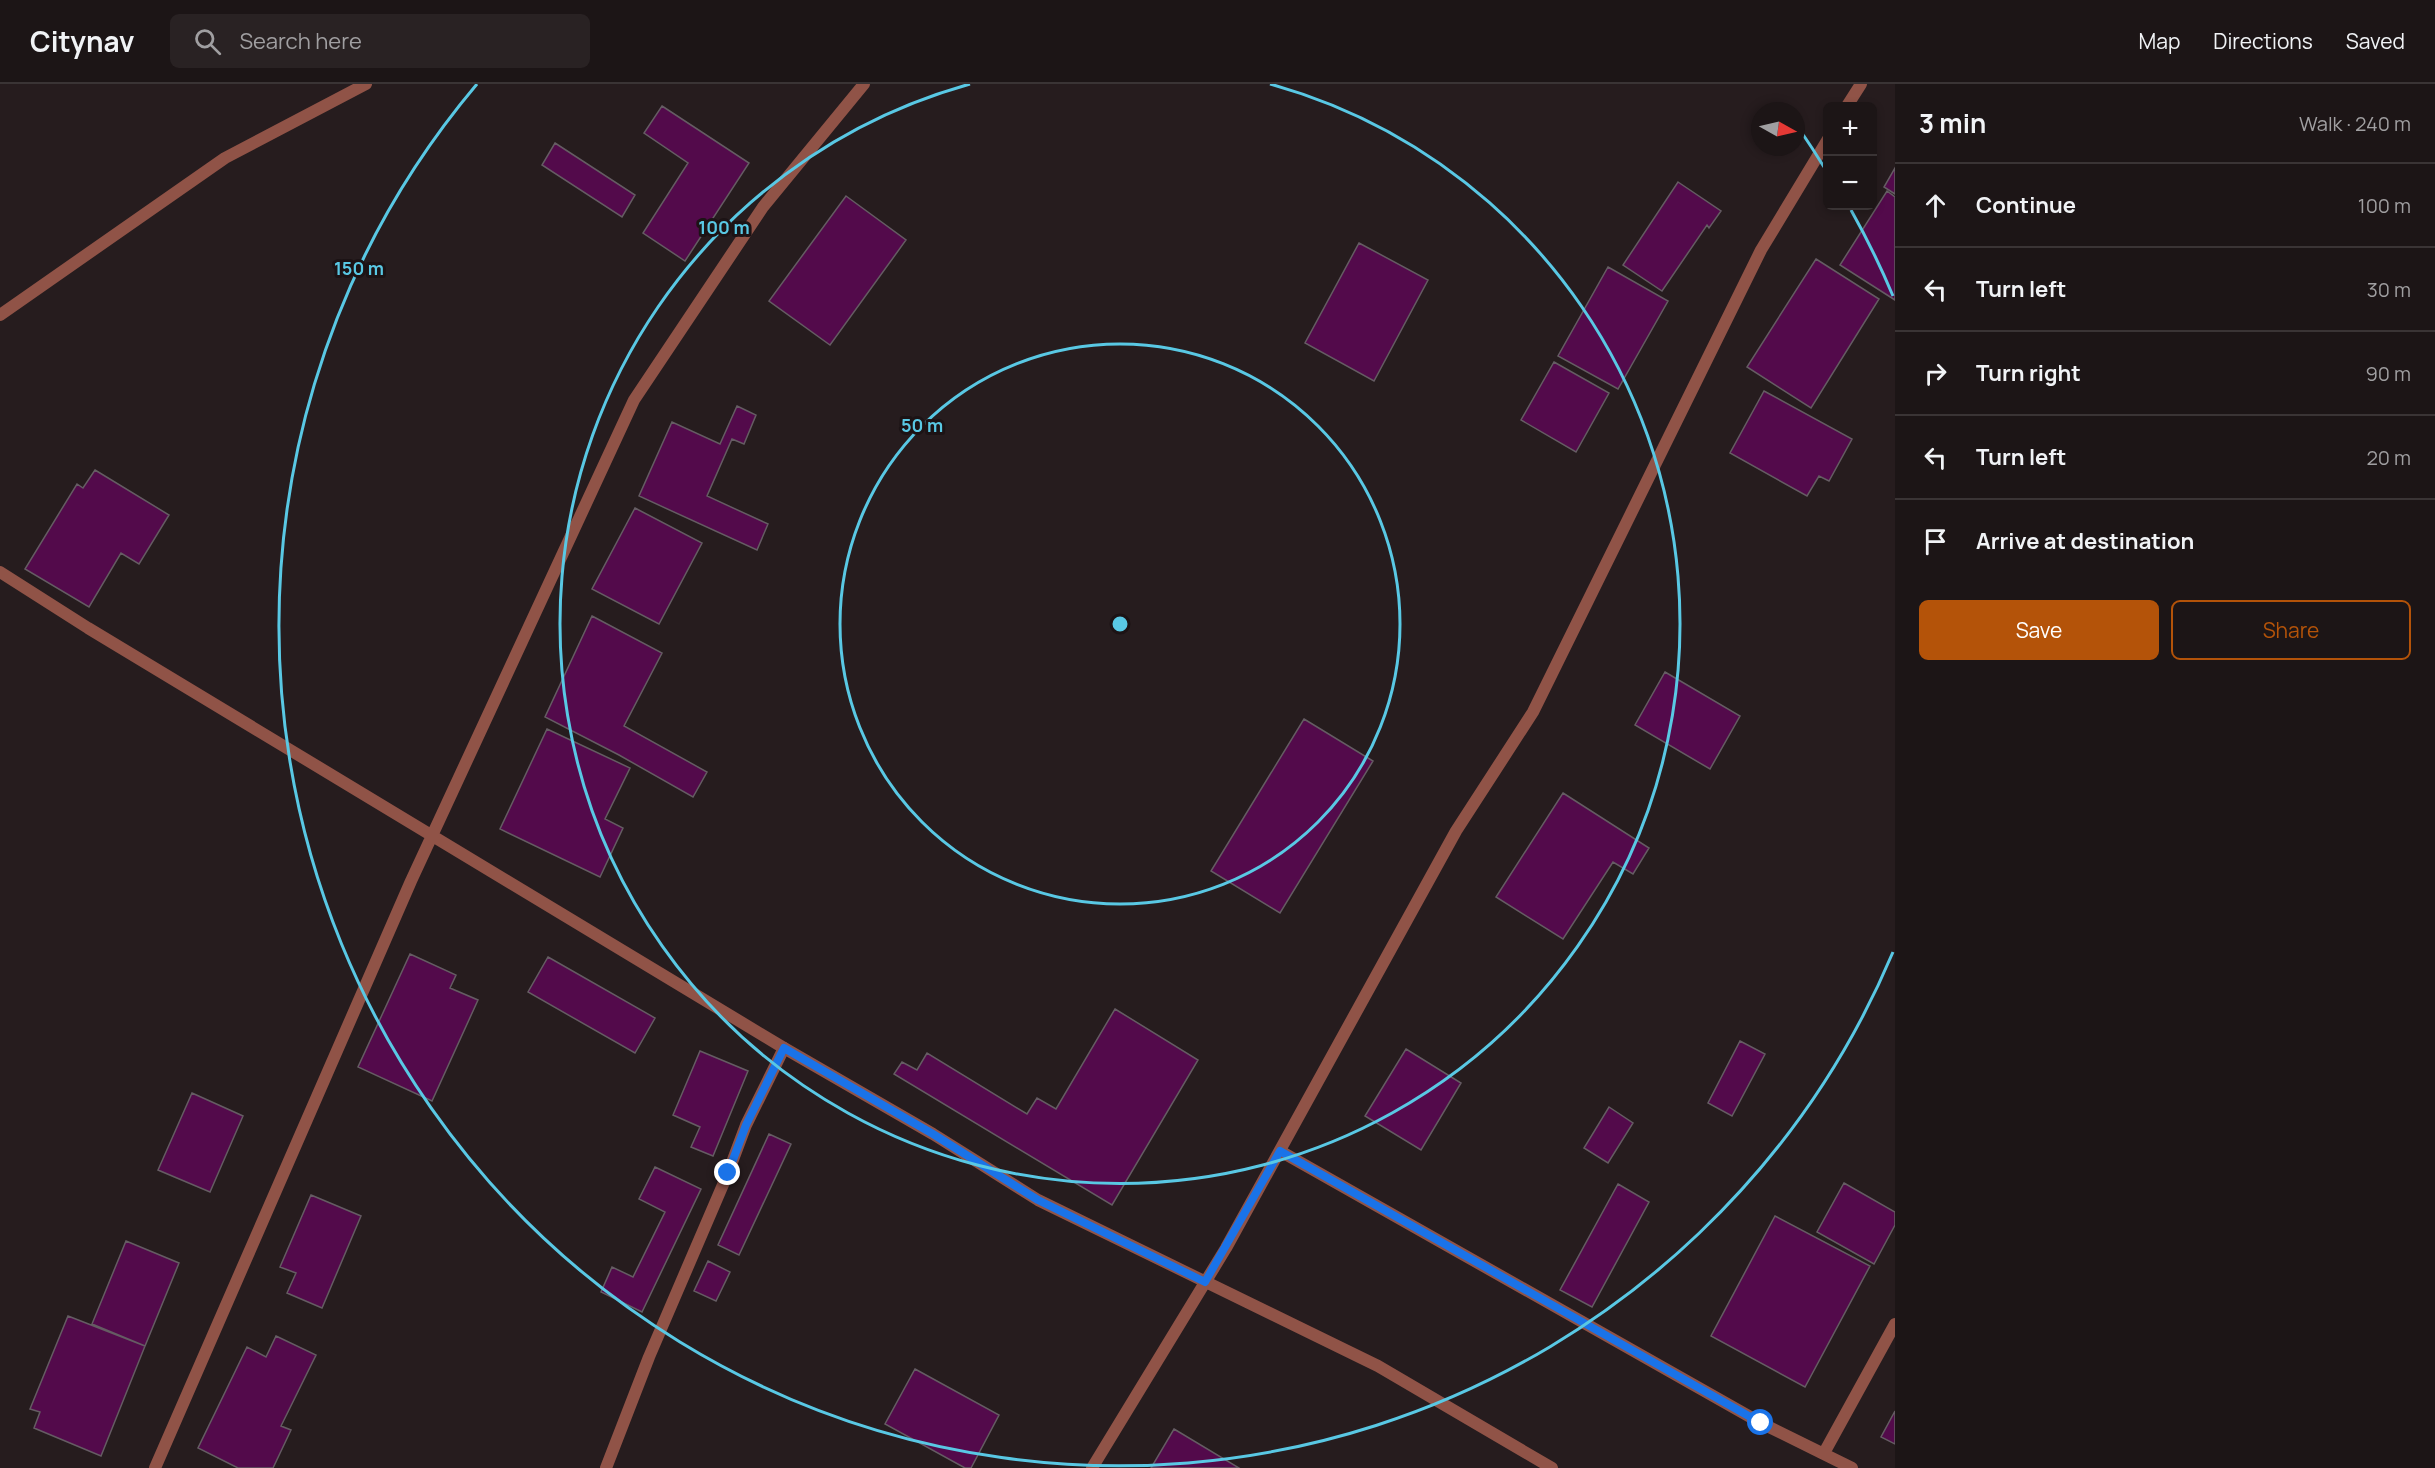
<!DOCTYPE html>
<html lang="en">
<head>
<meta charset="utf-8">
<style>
	body { margin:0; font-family:Manrope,sans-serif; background:#292223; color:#f1f3f6 }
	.controls { position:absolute; right:18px; top:18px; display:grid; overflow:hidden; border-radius:9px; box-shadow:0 3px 9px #0003 }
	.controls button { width:54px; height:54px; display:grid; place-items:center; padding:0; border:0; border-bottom:2px solid #3a3435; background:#1c1516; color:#f1f3f6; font:30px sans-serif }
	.compass { position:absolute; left:1751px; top:18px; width:54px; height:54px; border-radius:50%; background:#1c1516; box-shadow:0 3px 9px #0003; rotate:98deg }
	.stop { position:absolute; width:18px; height:18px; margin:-14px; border:4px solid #1a73e8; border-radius:50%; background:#fff }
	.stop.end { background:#1a73e8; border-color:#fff; box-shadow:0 2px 6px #0008 }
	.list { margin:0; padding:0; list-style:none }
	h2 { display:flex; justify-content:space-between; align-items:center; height:78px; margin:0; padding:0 24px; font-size:26px }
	h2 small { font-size:20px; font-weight:400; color:#a09fa1 }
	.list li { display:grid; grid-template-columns:39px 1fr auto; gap:18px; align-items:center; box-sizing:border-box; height:84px; padding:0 24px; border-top:2px solid #3a3435 }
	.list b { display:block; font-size:22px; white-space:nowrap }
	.list em { font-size:20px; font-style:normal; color:#a09fa1 }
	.actions { display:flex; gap:12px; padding:18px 24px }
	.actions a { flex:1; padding:14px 0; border:2px solid #b45309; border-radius:9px; text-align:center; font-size:21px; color:#b45309 }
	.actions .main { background:#b45309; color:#fff }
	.icon { flex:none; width:33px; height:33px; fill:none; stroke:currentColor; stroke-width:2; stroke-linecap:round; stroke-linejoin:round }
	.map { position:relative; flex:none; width:1895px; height:1384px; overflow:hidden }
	header { display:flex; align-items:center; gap:36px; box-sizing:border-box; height:84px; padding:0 30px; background:#1c1516; border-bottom:2px solid #3a3435 }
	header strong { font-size:28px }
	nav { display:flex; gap:33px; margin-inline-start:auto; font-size:21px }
	.search { width:420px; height:54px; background:#292223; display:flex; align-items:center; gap:15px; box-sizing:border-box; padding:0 21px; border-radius:9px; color:#a09fa1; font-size:22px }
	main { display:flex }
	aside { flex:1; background:#1c1516 }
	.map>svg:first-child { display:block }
	.building { fill:#530a4b; stroke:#655c63; stroke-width:1.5 }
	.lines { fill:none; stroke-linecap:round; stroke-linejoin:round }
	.service { stroke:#905347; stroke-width:12 }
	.minor { stroke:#905347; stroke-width:12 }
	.route { stroke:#1a73e8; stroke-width:8 }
	.ring { fill:none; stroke:#59c8e4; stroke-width:3 }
	.centre { fill:#59c8e4; stroke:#1c1315; stroke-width:3 }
	.ring-label { font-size:18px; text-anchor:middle; font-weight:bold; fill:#59c8e4; stroke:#1c1315; stroke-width:6; stroke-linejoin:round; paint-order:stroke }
</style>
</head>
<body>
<header>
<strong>Citynav</strong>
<div class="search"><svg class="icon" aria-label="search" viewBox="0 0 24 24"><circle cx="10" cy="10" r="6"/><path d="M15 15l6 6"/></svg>Search here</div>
<nav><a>Map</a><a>Directions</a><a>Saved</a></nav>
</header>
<main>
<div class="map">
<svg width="1895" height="1384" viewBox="0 0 1895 1384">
	<rect width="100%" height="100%" fill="#261c1e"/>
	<path class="building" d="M662 22 749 79 685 177 643 149 688 79 644 49Z
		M555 59 635 111 622 133 542 81Z
		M1895 84V110L1884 103Z
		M1678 98 1721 127 1709 144 1707 141 1662 207 1623 181Z
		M1887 107 1895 113V216L1840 181Z
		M846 112 906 156 830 261 769 217Z
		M1359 159 1428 196 1374 297 1305 259Z
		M1816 175 1879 215 1811 324 1747 283Z
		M1608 183 1668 217 1618 305 1558 272Z
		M1554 278 1609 309 1576 368 1521 336Z
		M1764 307 1852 355 1829 397 1819 392 1807 412 1730 369Z
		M737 322 756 331 744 360 732 355 707 412 768 440 757 466 639 412 672 338 720 360Z
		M95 386 169 431 139 480 121 469 89 523 25 485 77 400 83 404Z
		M635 424 702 459 659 540 592 505Z
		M592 532 662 569 624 642 707 688 693 713 619 671 545 633Z
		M1665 588 1740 632 1710 685 1635 641Z
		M1304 635 1373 677 1280 829 1211 787Z
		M547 645 630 684 605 735 623 744 600 793 500 745Z
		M1563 709 1649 764 1633 790 1613 778 1563 855 1496 813Z
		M410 870 456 891 450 904 478 916 432 1017 358 983Z
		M548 873 655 934 635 969 528 908Z
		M1115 925 1198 976 1112 1121 894 990 902 978 917 986 927 969 1027 1030 1037 1014 1056 1025Z
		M1740 957 1765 970 1732 1032 1708 1019Z
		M1406 965 1461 999 1421 1066 1365 1032Z
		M700 967 748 987 713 1072 691 1063 700 1043 673 1031Z
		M192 1009 243 1032 210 1108 158 1086Z
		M1609 1023 1633 1039 1608 1079 1584 1064Z
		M769 1050 791 1060 739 1171 718 1161Z
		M655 1083 701 1105 642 1228 601 1208 612 1183 633 1193 665 1128 639 1115Z
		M1844 1099 1895 1128V1141L1874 1180 1817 1148Z
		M1618 1100 1649 1118 1592 1223 1560 1206Z
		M311 1111 361 1132 322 1224 287 1209 296 1189 280 1183Z
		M1775 1132 1870 1182 1805 1303 1711 1252Z
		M126 1157 179 1179 145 1262 92 1240Z
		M708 1177 730 1188 716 1217 694 1207Z
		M68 1232 145 1262 101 1372 34 1344 40 1328 30 1325Z
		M276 1252 316 1271 281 1342 291 1346 273 1384H238L198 1364 247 1263 266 1273Z
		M915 1285 999 1331 971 1384H965L885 1340Z
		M1895 1327V1360L1881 1353Z
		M1174 1345 1239 1384H1151Z"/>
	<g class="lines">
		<path class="service" d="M606 1384 649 1273 728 1089 746 1041 784 964"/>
		<path class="minor" d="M1847 22 1861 0
			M0 231 225 74 366 0
			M0 488 88 544 784 964 933 1050 1038 1116 1378 1282 1552 1384
			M1280 1067 1761 1339 1852 1384
			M1824 1369 1895 1240
			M155 1384 411 797 634 316 763 123 864 0
			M1092 1384 1226 1164 1456 747 1533 628 1761 166 1828 55"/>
	</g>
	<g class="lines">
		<path class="route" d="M728 1089 746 1041 784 964 933 1050 1038 1116 1205 1198 1280 1067 1761 1339"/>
	</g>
	<g class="ring">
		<circle cx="1120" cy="540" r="280"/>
		<path d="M1270 0A560 560 0 1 1 970 0"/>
		<path d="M1893 868A840 840 0 1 1 477 0M1800 46A840 840 0 0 1 1824 83M1851 126A840 840 0 0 1 1893 212"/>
	</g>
	<circle cx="1120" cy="540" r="9" class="centre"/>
	<g class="ring-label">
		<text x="724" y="150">100 m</text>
		<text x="359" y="191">150 m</text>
		<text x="922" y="348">50 m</text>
	</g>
</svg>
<div class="controls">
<button>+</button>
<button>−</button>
</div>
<svg class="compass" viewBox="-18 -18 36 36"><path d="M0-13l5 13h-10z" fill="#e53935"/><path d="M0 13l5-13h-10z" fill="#a09fa1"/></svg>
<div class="stop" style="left:1761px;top:1339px"></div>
<div class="stop end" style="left:728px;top:1089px"></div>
</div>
<aside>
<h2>3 min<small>Walk · 240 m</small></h2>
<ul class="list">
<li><svg class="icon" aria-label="ahead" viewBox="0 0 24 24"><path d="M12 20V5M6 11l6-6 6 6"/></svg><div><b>Continue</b></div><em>100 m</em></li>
<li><svg class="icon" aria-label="left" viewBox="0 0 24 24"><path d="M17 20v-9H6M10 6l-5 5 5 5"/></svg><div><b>Turn left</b></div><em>30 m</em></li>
<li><svg class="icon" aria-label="right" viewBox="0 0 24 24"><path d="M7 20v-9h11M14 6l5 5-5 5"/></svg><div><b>Turn right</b></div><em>90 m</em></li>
<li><svg class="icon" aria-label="left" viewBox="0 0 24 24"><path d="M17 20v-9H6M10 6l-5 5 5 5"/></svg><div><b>Turn left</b></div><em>20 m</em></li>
<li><svg class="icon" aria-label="arrive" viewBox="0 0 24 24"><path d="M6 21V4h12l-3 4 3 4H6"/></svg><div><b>Arrive at destination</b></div></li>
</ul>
<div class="actions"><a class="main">Save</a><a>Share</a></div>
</aside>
</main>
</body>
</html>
